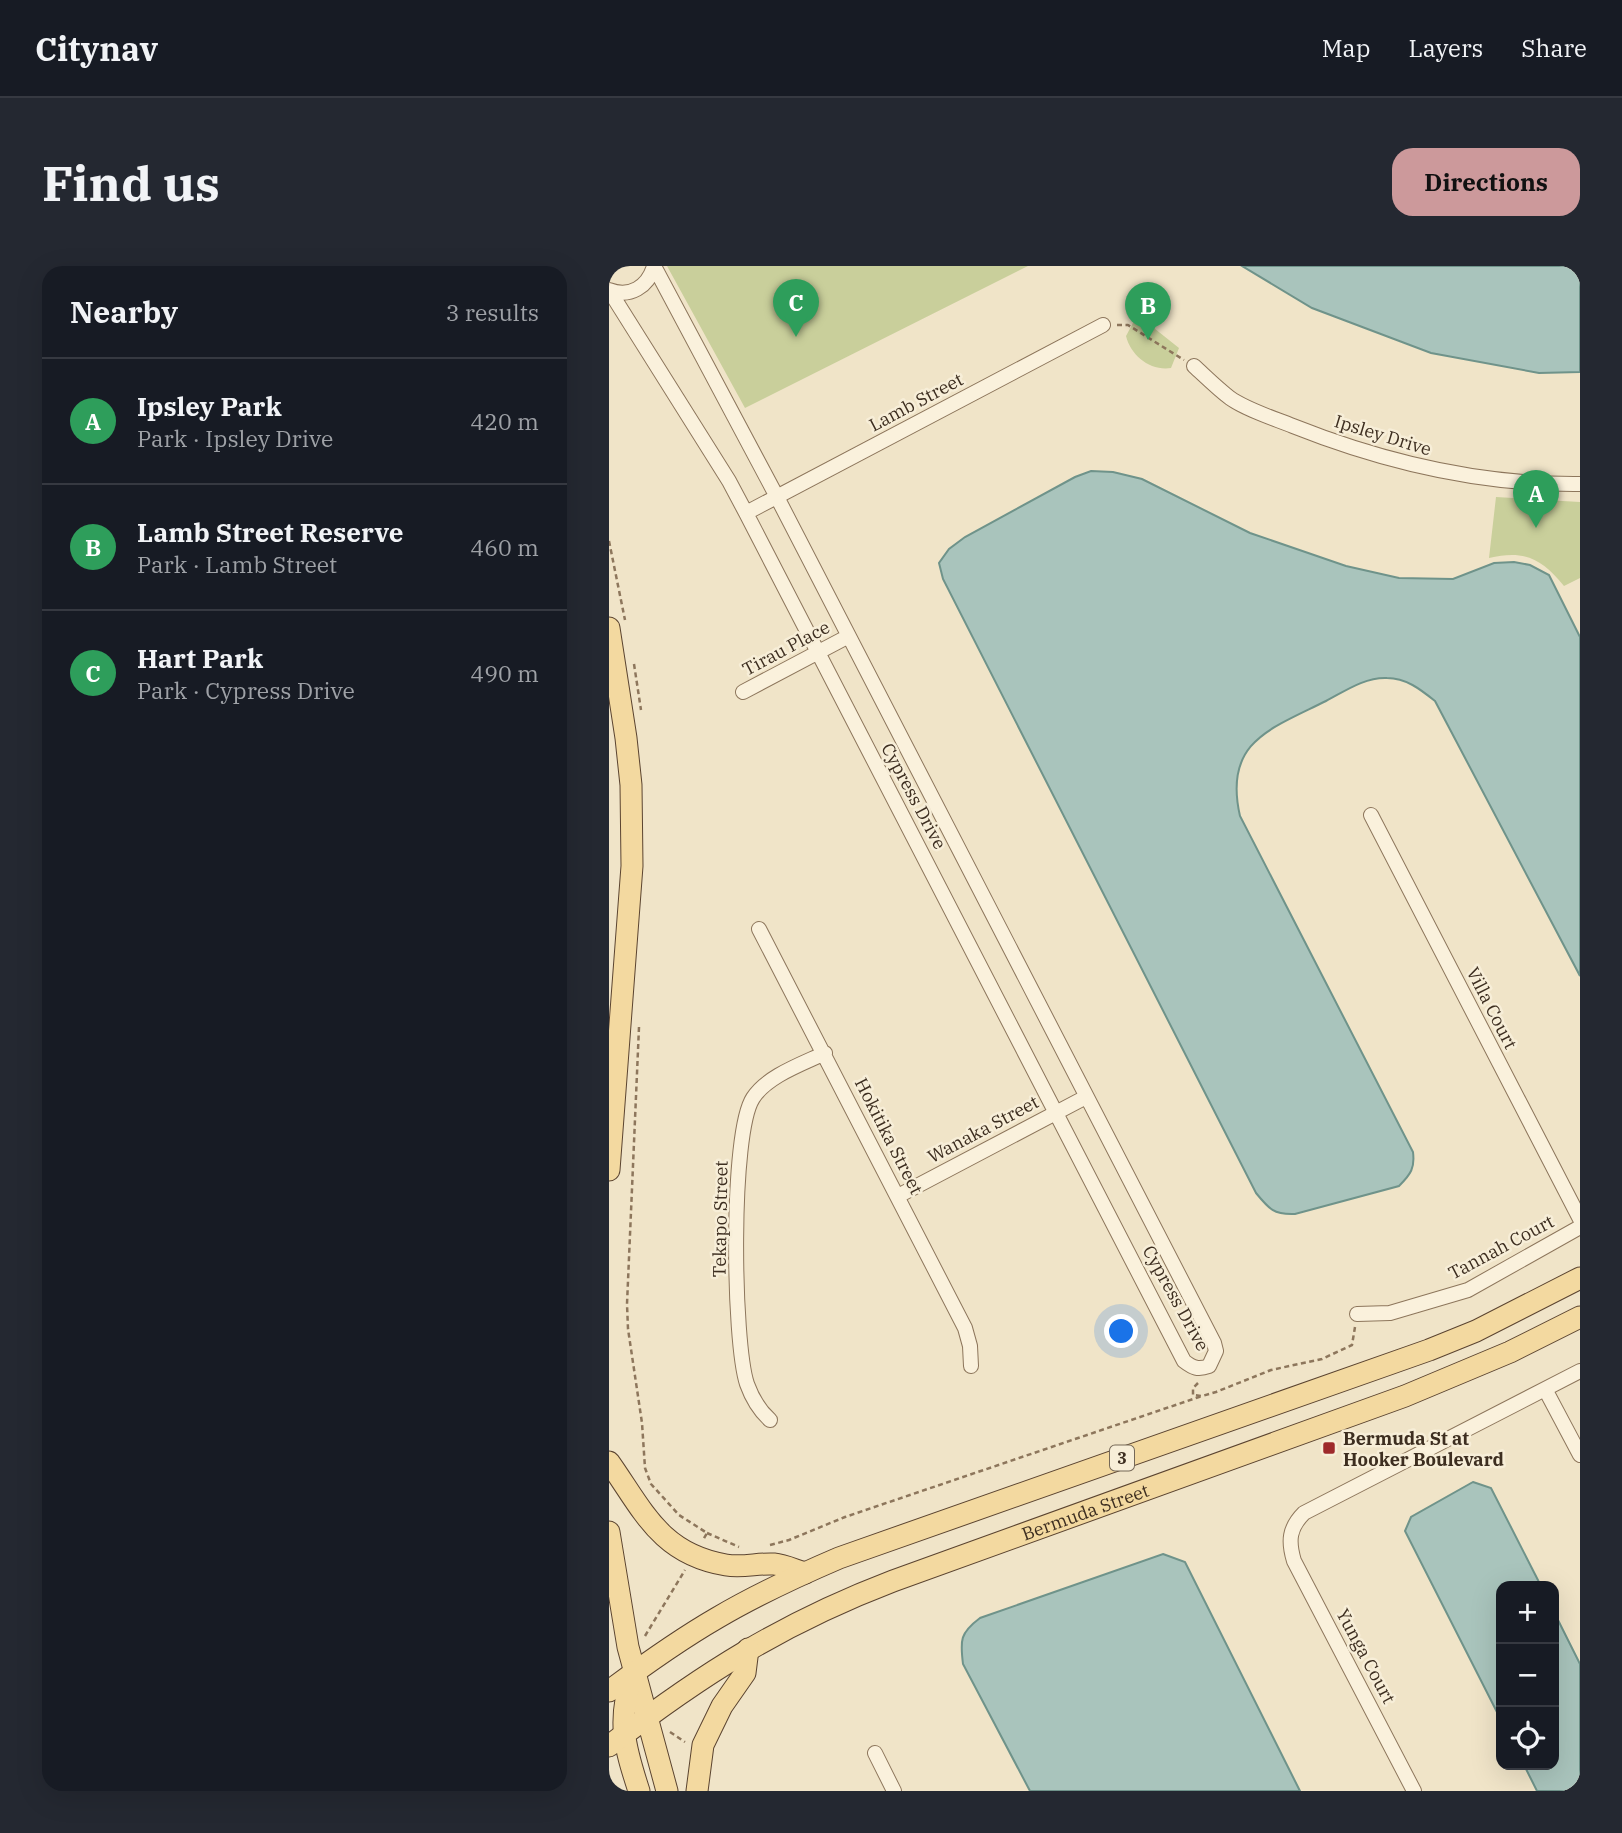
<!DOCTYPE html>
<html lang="en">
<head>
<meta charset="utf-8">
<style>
	body { margin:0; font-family:"IBM Plex Serif",serif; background:#242831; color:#f1f3f6 }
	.controls { position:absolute; right:21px; bottom:21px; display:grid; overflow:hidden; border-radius:14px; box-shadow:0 7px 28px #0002 }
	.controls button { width:63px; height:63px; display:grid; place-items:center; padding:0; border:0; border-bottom:2px solid #363941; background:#171b24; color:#f1f3f6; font:35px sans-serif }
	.you { position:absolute; left:513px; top:1066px; width:24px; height:24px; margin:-18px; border:5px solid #fff; border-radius:50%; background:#1a73e8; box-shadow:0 0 0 10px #1a73e833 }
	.badge { display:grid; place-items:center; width:46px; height:46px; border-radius:50%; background:#cc999b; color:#fff; font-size:23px; font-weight:700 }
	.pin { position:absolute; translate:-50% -58px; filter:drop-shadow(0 2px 4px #0008) }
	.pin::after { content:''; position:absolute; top:37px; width:24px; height:21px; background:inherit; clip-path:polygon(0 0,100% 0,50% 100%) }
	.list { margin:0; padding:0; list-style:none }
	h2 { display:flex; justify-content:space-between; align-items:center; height:91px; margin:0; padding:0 28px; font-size:30px }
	h2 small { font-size:23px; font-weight:400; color:#9ea1a6 }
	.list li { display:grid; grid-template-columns:46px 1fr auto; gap:21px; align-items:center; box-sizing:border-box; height:126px; padding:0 28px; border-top:2px solid #363941 }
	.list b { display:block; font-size:26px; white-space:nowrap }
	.list p { margin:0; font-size:23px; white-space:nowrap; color:#9ea1a6 }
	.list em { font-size:23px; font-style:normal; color:#9ea1a6 }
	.icon { flex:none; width:38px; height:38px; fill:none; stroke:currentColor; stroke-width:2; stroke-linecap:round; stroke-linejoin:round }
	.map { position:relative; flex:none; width:971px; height:1525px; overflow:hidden; border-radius:21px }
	header { display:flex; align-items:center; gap:42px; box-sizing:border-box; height:98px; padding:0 35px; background:#171b24; border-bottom:2px solid #363941 }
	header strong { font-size:33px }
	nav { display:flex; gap:38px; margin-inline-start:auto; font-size:24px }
	.intro { display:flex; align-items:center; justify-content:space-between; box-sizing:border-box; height:168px; padding:0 42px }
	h1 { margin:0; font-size:49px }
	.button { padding:18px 32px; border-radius:21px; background:#cc999b; color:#111; font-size:24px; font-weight:700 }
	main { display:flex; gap:42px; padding:0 42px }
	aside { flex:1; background:#171b24; border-radius:21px; box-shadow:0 7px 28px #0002 }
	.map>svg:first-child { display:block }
	.green { fill:#c9cf9b }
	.water { fill:#a9c4bc; stroke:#6f938a; stroke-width:2 }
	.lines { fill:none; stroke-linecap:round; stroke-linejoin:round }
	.street-casing { stroke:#8d765c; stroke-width:16 }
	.primary-casing { stroke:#5b4430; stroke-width:23 }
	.path { stroke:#8d765c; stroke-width:2.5; stroke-dasharray:5 3.5; stroke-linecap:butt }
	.street { stroke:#faf1dc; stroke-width:14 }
	.primary { stroke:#f3d9a0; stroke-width:21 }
	.poi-dot { fill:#9e2a2b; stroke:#f7eed8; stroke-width:2.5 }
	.labels { text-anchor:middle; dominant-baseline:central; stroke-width:5; stroke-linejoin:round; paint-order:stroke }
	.shield { fill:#f7eed8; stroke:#756857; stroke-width:2 }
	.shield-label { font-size:16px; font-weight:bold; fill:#3d2e20 }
	.street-label { font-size:18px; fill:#3d2e20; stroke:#f7eed8 }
	.poi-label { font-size:18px; font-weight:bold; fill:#3d2e20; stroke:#f7eed8; text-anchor:start }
</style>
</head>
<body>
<header>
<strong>Citynav</strong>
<nav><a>Map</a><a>Layers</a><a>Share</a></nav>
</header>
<div class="intro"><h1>Find us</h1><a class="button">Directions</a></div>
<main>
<aside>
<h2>Nearby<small>3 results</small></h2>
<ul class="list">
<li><span class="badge" style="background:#2e9e5b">A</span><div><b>Ipsley Park</b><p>Park · Ipsley Drive</p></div><em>420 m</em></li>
<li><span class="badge" style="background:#2e9e5b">B</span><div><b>Lamb Street Reserve</b><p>Park · Lamb Street</p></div><em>460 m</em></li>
<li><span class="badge" style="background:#2e9e5b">C</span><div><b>Hart Park</b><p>Park · Cypress Drive</p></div><em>490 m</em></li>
</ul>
</aside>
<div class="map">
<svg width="971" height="1525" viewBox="0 0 971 1525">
	<rect width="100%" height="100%" fill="#f0e4c8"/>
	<path class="green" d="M58 0H419L136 142Z
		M526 47 570 82 562 102C541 105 522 90 517 70L524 57Z
		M887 231 971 236V312L955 320C932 292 915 284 880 292Z"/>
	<path class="water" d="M633 0H971V106L930 107 822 87 703 42Z
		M482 205 504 206 533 213 641 267 737 300 790 312 844 313 885 297 905 296 921 299 940 309 971 371V710L826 435C811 423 797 412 778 412 756 411 736 425 717 435 661 463 614 476 631 550L804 886C806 902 802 908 790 920L686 948C665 949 660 943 647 927L334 313 330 297 340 283 356 271 466 211Z
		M864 1216 882 1222 932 1320H892V1454L796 1265 802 1251Z
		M554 1288 576 1296 691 1525H421L354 1398C351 1374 351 1367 371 1352Z
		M945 1346 971 1398V1525H928L915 1499H945Z"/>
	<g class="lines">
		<g class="street-casing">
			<path id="street" d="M0 24 120 215 137 247 575 1095C584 1102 589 1104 600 1100L607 1085 605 1077 168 231 45 0
				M0 24C21 32 39 21 45 0
				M585 100C596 110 608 122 621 132 638 144 664 152 684 160 777 197 871 219 971 218
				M137 247 494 59
				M134 426 238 371
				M762 549 971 953
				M150 663 356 1062 361 1080 362 1100
				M289 930 477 831
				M748 1048 781 1047 859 1024 971 961
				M936 1123 971 1189
				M161 1154C150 1144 143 1132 138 1118 124 1076 121 867 144 832 158 810 193 798 216 787
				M266 1487 285 1525
				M805 1525 685 1295C679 1275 680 1262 695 1247L971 1105"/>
		</g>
		<g class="primary-casing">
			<g id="primary">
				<path d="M0 362 17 472 22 519 23 600 0 904"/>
				<path d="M0 1196C34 1244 51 1288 117 1299 133 1302 149 1297 165 1298 175 1299 186 1304 196 1307"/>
				<path d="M0 1266 19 1381 58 1525"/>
				<path d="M24 1407C8 1454 15 1479 30 1525"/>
				<path d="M0 1425C35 1399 70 1374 108 1352 147 1329 188 1310 230 1292L820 1084 867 1065 971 1012"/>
				<path id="s1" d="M0 1480C93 1408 174 1357 284 1315L796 1130 901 1086 971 1051"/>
				<path d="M88 1525 94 1479 113 1440 136 1407 139 1383"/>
			</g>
		</g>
		<path class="path" d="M508 59H519L575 94
			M0 275 16 354
			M25 398 32 444
			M30 761 18 1038 19 1063 33 1157 36 1202 42 1218 70 1249 98 1267 94 1274
			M589 1117 584 1122V1129L593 1130 607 1126 662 1104 713 1093 743 1079 746 1061
			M98 1267 130 1281
			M161 1279 180 1274 236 1251 593 1130
			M36 1370 76 1304
			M61 1466 76 1476"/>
		<use href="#street" class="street"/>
		<use href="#primary" class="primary"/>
	</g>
	<rect class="poi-dot" x="713" y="1175" width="14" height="14" rx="3.5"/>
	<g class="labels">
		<rect class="shield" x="501" y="1179.5" width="24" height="25" rx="5"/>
		<g class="shield-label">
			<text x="513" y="1192">3</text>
		</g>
		<g class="street-label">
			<text transform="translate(307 136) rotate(-28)">Lamb Street</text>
			<text transform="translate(774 169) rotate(17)">Ipsley Drive</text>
			<text transform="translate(177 382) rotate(-28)">Tirau Place</text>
			<text transform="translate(305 530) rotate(62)">Cypress Drive</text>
			<text transform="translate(883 742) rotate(63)">Villa Court</text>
			<text transform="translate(374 863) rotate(-28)">Wanaka Street</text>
			<text transform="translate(280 870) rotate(63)">Hokitika Street</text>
			<text transform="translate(111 953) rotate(-89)">Tekapo Street</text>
			<text transform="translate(892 981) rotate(-28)">Tannah Court</text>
			<text transform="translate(567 1032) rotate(61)">Cypress Drive</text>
			<text stroke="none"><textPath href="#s1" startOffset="534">Bermuda Street</textPath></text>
			<text transform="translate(757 1390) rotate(62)">Yunga Court</text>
		</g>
		<g class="poi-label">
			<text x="734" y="1172">Bermuda St at<tspan x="734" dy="21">Hooker Boulevard</tspan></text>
		</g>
	</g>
</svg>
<div class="controls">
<button>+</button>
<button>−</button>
<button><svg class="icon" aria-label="locate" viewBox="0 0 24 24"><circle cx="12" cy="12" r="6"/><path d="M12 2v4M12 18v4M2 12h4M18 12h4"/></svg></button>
</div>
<div class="you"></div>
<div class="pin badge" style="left:927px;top:262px;background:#2e9e5b">A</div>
<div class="pin badge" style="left:539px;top:74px;background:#2e9e5b">B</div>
<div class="pin badge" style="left:187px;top:71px;background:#2e9e5b">C</div>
</div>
</main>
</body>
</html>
